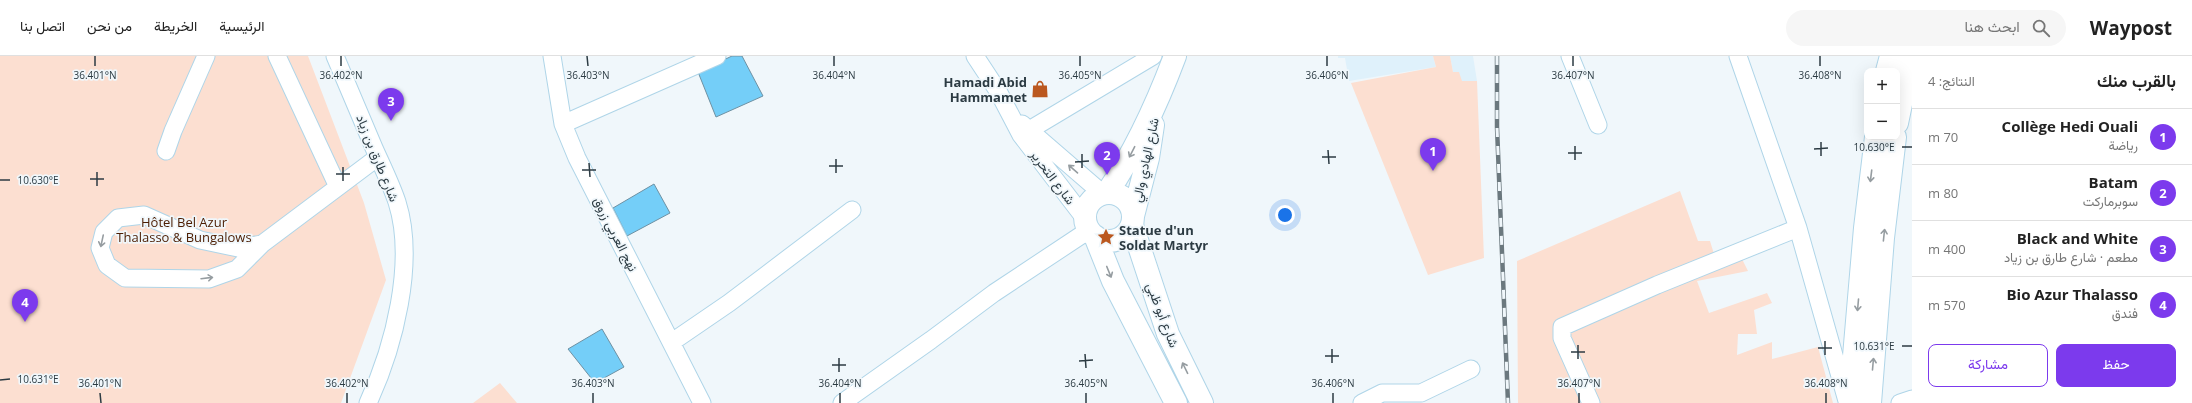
<!DOCTYPE html>
<html lang="ar">
<head>
<meta charset="utf-8">
<style>
	body { margin:0; font-family:"Open Sans",Vazirmatn,sans-serif; background:#f6f6f6; color:#222; direction:rtl }
	.controls { position:absolute; right:12px; top:12px; display:grid; overflow:hidden; border-radius:8px; box-shadow:0 4px 16px #0002 }
	.controls button { width:36px; height:36px; display:grid; place-items:center; padding:0; border:0; border-bottom:1px solid #e0e0e0; background:#fff; color:#222; font:20px sans-serif }
	.you { position:absolute; left:1285px; top:159px; width:14px; height:14px; margin:-10px; border:3px solid #fff; border-radius:50%; background:#1a73e8; box-shadow:0 0 0 6px #1a73e833 }
	.badge { display:grid; place-items:center; width:26px; height:26px; border-radius:50%; background:#7c3aed; color:#fff; font-size:13px; font-weight:700 }
	.pin { position:absolute; translate:-50% -33px; filter:drop-shadow(0 1px 2px #0008) }
	.pin::after { content:''; position:absolute; top:21px; width:14px; height:12px; background:inherit; clip-path:polygon(0 0,100% 0,50% 100%) }
	.list { margin:0; padding:0; list-style:none }
	h2 { display:flex; justify-content:space-between; align-items:center; height:52px; margin:0; padding:0 16px; font-size:17px }
	h2 small { font-size:13px; font-weight:400; color:#767676 }
	.list li { display:grid; grid-template-columns:26px 1fr auto; gap:12px; align-items:center; box-sizing:border-box; height:56px; padding:0 16px; border-top:1px solid #e0e0e0 }
	.list b { display:block; font-size:15px; white-space:nowrap }
	.list p { margin:0; font-size:13px; white-space:nowrap; color:#767676 }
	.list em { font-size:13px; font-style:normal; color:#767676 }
	.actions { display:flex; gap:8px; padding:12px 16px }
	.actions a { flex:1; padding:9px 0; border:1px solid #7c3aed; border-radius:8px; text-align:center; font-size:14px; color:#7c3aed }
	.actions .main { background:#7c3aed; color:#fff }
	.icon { flex:none; width:22px; height:22px; fill:none; stroke:currentColor; stroke-width:2; stroke-linecap:round; stroke-linejoin:round }
	.map { position:relative; flex:none; width:1912px; height:347px; overflow:hidden; direction:ltr }
	header { display:flex; align-items:center; gap:24px; box-sizing:border-box; height:56px; padding:0 20px; background:#fff; border-bottom:1px solid #e0e0e0 }
	header strong { font-size:19px }
	nav { display:flex; gap:22px; margin-inline-start:auto; font-size:14px }
	.search { width:280px; height:36px; background:#f6f6f6; display:flex; align-items:center; gap:10px; box-sizing:border-box; padding:0 14px; border-radius:22px; color:#767676; font-size:15px }
	main { display:flex }
	aside { flex:1; background:#fff }
	.map>svg:first-child { display:block }
	.built { fill:#dff1fb }
	.green { fill:#fcdfd1 }
	.building { fill:#74cef8; stroke:#6e91a3 }
	.lines { fill:none; stroke-linecap:round; stroke-linejoin:round }
	.minor-casing { stroke:#afd5e8; stroke-width:19 }
	.major-casing { stroke:#afd5e8; stroke-width:24 }
	.highway-casing { stroke:#afd5e8; stroke-width:24 }
	.minor { stroke:#fff; stroke-width:17 }
	.major { stroke:#fff; stroke-width:22 }
	.highway { stroke:#fff; stroke-width:22 }
	.rail-casing { stroke:#6b787e; stroke-width:4.5 }
	.rail { stroke:#f0f7fb; stroke-width:3; stroke-dasharray:9; stroke-linecap:butt }
	.oneway { stroke:#969da1 }
	.ticks { fill:none; stroke:#2c3b43; stroke-width:1.5 }
	.labels { text-anchor:middle; dominant-baseline:central; stroke-width:3.5; stroke-linejoin:round; paint-order:stroke }
	.poi-label { font-size:13px; font-weight:bold; fill:#2c3b43; stroke:#f0f7fb; text-anchor:end }
	.street-label { font-size:13px; fill:#2c3b43; stroke:#f0f7fb }
	.park-label { font-size:13px; fill:#4c1d02; stroke:#f0f7fb }
	.ticks-label { font-size:10px; text-anchor:middle; fill:#2c3b43; stroke:#f0f7fb; stroke-width:3.5; stroke-linejoin:round; paint-order:stroke }
</style>
</head>
<body>
<header>
<strong>Waypost</strong>
<div class="search"><svg class="icon" aria-label="search" viewBox="0 0 24 24"><circle cx="10" cy="10" r="6"/><path d="M15 15l6 6"/></svg>ابحث هنا</div>
<nav><a>الرئيسية</a><a>الخريطة</a><a>من نحن</a><a>اتصل بنا</a></nav>
</header>
<main>
<aside>
<h2>بالقرب منك<small>النتائج: 4</small></h2>
<ul class="list">
<li><span class="badge">1</span><div><b>Collège Hedi Ouali</b><p>رياضة</p></div><em>70 m</em></li>
<li><span class="badge">2</span><div><b>Batam</b><p>سوبرماركت</p></div><em>80 m</em></li>
<li><span class="badge">3</span><div><b>Black and White</b><p>مطعم · شارع طارق بن زياد</p></div><em>400 m</em></li>
<li><span class="badge">4</span><div><b>Bio Azur Thalasso</b><p>فندق</p></div><em>570 m</em></li>
</ul>
<div class="actions"><a class="main">حفظ</a><a>مشاركة</a></div>
</aside>
<div class="map">
<svg width="1912" height="347" viewBox="0 0 1912 347">
	<rect width="100%" height="100%" fill="#f0f7fb"/>
	<path class="built" d="M1338 0H1433L1436 11 1349 25 1345 2H1338Z
		M1450 0H1473L1477 25H1462L1453 16Z"/>
	<path class="green" d="M0 0H308L364 147 386 224 341 347H0Z
		M1433 0H1450L1453 16H1459L1462 25H1477L1484 202 1428 219 1351 27 1436 11Z
		M1680 135 1698 185H1710L1714 198 1735 189 1748 215 1697 225 1709 257 1767 237 1772 247 1754 254 1757 278H1738L1737 299 1772 286V303L1818 291 1833 347H1518L1517 205Z
		M500 327 517 347H473Z"/>
	<path class="building" d="M732 0H742L763 40 716 61 698 16Z
		M654 128 670 157 627 180 613 152Z
		M602 273 624 311 595 327 568 293Z"/>
	<g class="lines">
		<g class="minor-casing">
			<path id="minor" d="M277 0 338 131
				M335 0C348 31 361 62 374 92 382 110 391 128 397 146 416 206 394 291 368 347
				M552 0 563 68 577 102 702 347
				M975 0 998 35 1021 79 1086 164
				M1570 0 1598 69
				M1738 0 1798 172 1847 345
				M563 68 717 0
				M1022 68 1103 138
				M1021 79 1153 0
				M166 95 173 75 206 0
				M262 188 238 192 200 184 144 159 118 162 104 176 100 192 107 209 125 222 209 223 237 213 262 188 378 101
				M672 286 729 247 852 154
				M842 347 931 284 994 237 1089 174
				M1362 347 1382 337H1421L1471 313
				M1591 347 1562 282V271L1657 229 1798 172
				M1900 347 1912 343"/>
		</g>
		<g class="major-casing">
			<path id="major" d="M1107 137C1136 94 1157 48 1175 0
				M1085 161a24 24 0 1 1 48 0a24 24 0 1 1-48 0Z
				M1133 160 1148 102 1153 69
				M1132 169 1168 278 1202 347
				M1095 180 1113 225 1176 347"/>
		</g>
		<g class="highway-casing">
			<path id="highway" d="M1887 15 1891 0
				M1897 67 1911 0
				M1850 347 1865 172 1876 81
				M1870 347 1883 182 1895 81"/>
		</g>
		<use href="#minor" class="minor"/>
		<use href="#major" class="major"/>
		<use href="#highway" class="highway"/>
		<g class="rail-casing">
			<path id="rail" d="M1497 0V71L1508 347"/>
		</g>
		<use href="#rail" class="rail"/>
	</g>
	<defs><path id="oneway-shaft" d="M-6 0H5M1.5-3L5.5 0L1.5 3" fill="none" stroke-width="1.6" stroke-linecap="round" stroke-linejoin="round"/></defs>
	<g class="oneway">
		<use href="#oneway-shaft" transform="translate(1132 96) rotate(117)"/>
		<use href="#oneway-shaft" transform="translate(1073 113) rotate(-139)"/>
		<use href="#oneway-shaft" transform="translate(1871 120) rotate(97)"/>
		<use href="#oneway-shaft" transform="translate(1884 179) rotate(-84)"/>
		<use href="#oneway-shaft" transform="translate(102 185) rotate(102)"/>
		<use href="#oneway-shaft" transform="translate(1109 216) rotate(68)"/>
		<use href="#oneway-shaft" transform="translate(207 222) rotate(-7)"/>
		<use href="#oneway-shaft" transform="translate(1858 249) rotate(95)"/>
		<use href="#oneway-shaft" transform="translate(1873 308) rotate(-85)"/>
		<use href="#oneway-shaft" transform="translate(1185 312) rotate(-116)"/>
	</g>
	<path class="ticks" d="M95 0V10M341 0V10M587 0 588 10M834 0V10M1080 0V10M1327 0V10M1573 0V10M1820 0V10M1821 86V100M1575 90V104M1902 91H1912M1814 93 1828 92M1328 94 1329 108M1568 97H1582M1082 98V112M1322 101H1336M836 103V117M1075 106 1089 105M589 107 590 121M829 110H843M343 111V125M582 114H596M97 116V130M336 118H350M90 123H104M0 124H10M1825 285V299M1578 289V303M1902 290H1912M1818 292H1832M1332 293V307M1571 296H1585M1085 298 1086 312M1325 300H1339M839 302V316M1079 305 1093 304M832 309H846M0 324 10 323M100 337 101 347M347 337V347M593 337V347M840 337V347M1086 337V347M1333 337V347M1579 337V347M1826 337V347"/>
	<defs>
		<g id="shop-bare" transform="scale(1.38)"><path d="M-5-2.5h2.3a2.7 3.5 0 0 1 5.4 0H5L5.5 6h-11ZM-1.5-2.5h3a1.5 2.3 0 0 0-3 0Z" fill="#bb581f" stroke="#f0f7fb" stroke-width="2.5" paint-order="stroke"/></g>
		<g id="sight-bare" transform="scale(1.38)"><path d="M0-6L1.8-2.2L6-1.7L2.9 1.2L3.7 5.4L0 3.3L-3.7 5.4L-2.9 1.2L-6-1.7L-1.8-2.2Z" fill="#bb581f" stroke="#f0f7fb" stroke-width="2.5" paint-order="stroke"/></g>
	</defs>
	<g fill-rule="evenodd">
		<use href="#shop-bare" x="1040" y="33"/>
		<use href="#sight-bare" x="1106" y="181"/>
	</g>
	<g class="labels">
		<g class="poi-label">
			<text x="1027" y="26">Hamadi Abid<tspan x="1027" dy="15">Hammamet</tspan></text>
			<text x="1119" y="174" text-anchor="start">Statue d'un<tspan x="1119" dy="15">Soldat Martyr</tspan></text>
		</g>
		<g class="street-label">
			<text transform="translate(378 102) rotate(68)">شارع طارق بن زياد</text>
			<text transform="translate(1145 104) rotate(-78)">شارع الهادي والي</text>
			<text transform="translate(1053 121) rotate(53)">شارع التحرير</text>
			<text transform="translate(616 178) rotate(63)">نهج العربي زروق</text>
			<text transform="translate(1163 259) rotate(69)">شارع أبو ظبي</text>
		</g>
		<g class="park-label">
			<text x="184" y="166">Hôtel Bel Azur<tspan x="184" dy="15">Thalasso &amp; Bungalows</tspan></text>
		</g>
	</g>
	<g class="ticks-label">
		<text x="95" y="23">36.401°N</text>
		<text x="341" y="23">36.402°N</text>
		<text x="588" y="23">36.403°N</text>
		<text x="834" y="23">36.404°N</text>
		<text x="1080" y="23">36.405°N</text>
		<text x="1327" y="23">36.406°N</text>
		<text x="1573" y="23">36.407°N</text>
		<text x="1820" y="23">36.408°N</text>
		<text x="1874" y="95">10.630°E</text>
		<text x="38" y="128">10.630°E</text>
		<text x="1874" y="294">10.631°E</text>
		<text x="38" y="327">10.631°E</text>
		<text x="100" y="331">36.401°N</text>
		<text x="347" y="331">36.402°N</text>
		<text x="593" y="331">36.403°N</text>
		<text x="840" y="331">36.404°N</text>
		<text x="1086" y="331">36.405°N</text>
		<text x="1333" y="331">36.406°N</text>
		<text x="1579" y="331">36.407°N</text>
		<text x="1826" y="331">36.408°N</text>
	</g>
</svg>
<div class="controls">
<button>+</button>
<button>−</button>
</div>
<div class="you"></div>
<div class="pin badge" style="left:1433px;top:115px">1</div>
<div class="pin badge" style="left:1107px;top:119px">2</div>
<div class="pin badge" style="left:391px;top:65px">3</div>
<div class="pin badge" style="left:25px;top:266px">4</div>
</div>
</main>
</body>
</html>
